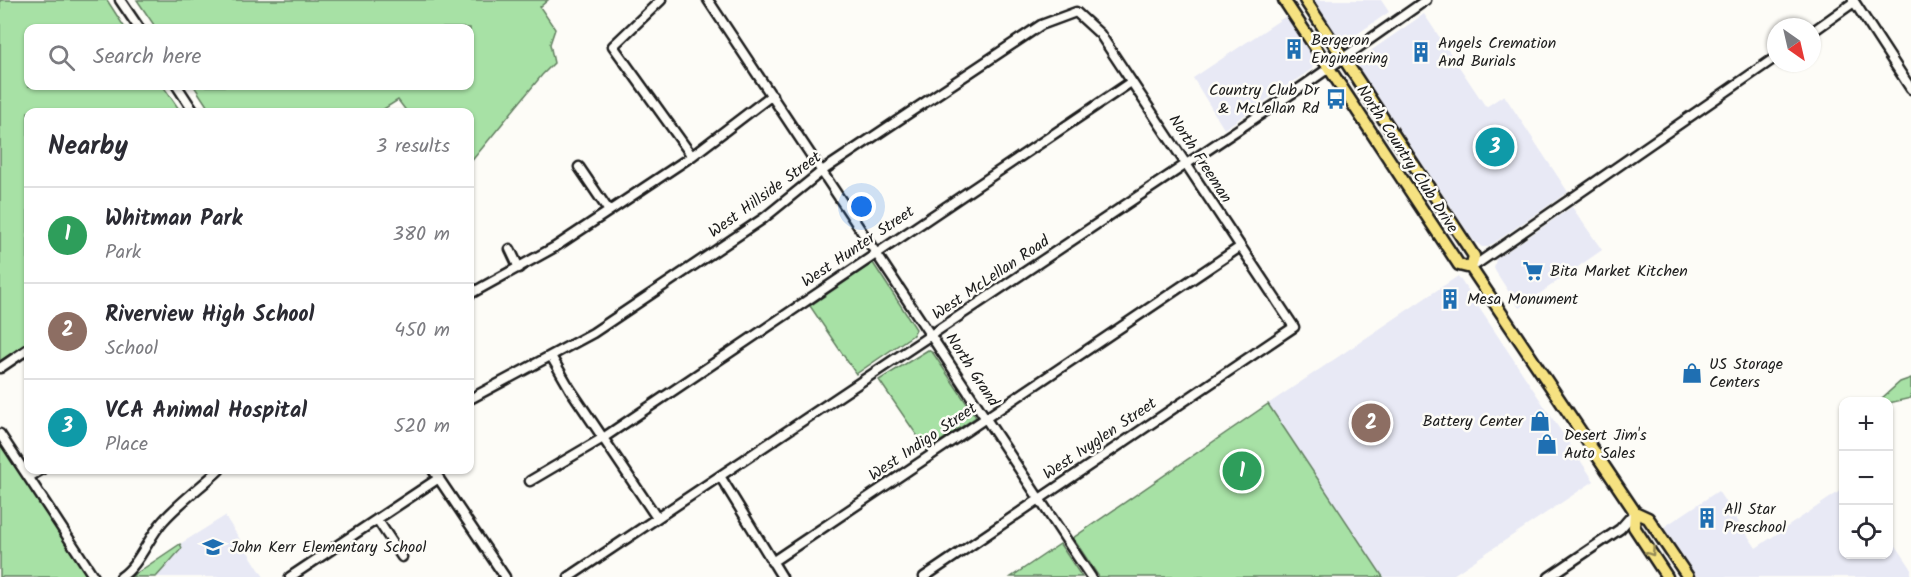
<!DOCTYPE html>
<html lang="en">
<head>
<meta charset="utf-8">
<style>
	body { margin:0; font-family:Kalam,sans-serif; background:#f2f2f3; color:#2b2b33 }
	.controls { position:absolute; right:18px; bottom:18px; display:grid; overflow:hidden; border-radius:12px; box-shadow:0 2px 4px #0004 }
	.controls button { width:54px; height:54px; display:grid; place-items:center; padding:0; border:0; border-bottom:2px solid #e1e1e2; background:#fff; color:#2b2b33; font:30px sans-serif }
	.compass { position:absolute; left:1767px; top:18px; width:54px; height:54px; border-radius:50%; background:#fff; box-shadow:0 2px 4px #0004; rotate:146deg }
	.you { position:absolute; left:862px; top:207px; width:21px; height:21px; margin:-15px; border:4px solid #fff; border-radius:50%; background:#1a73e8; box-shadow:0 0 0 9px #1a73e833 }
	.badge { display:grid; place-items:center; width:39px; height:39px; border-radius:50%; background:#1f6fb2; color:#fff; font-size:20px; font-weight:700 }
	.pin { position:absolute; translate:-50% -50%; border:3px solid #fff; box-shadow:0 2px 6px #0006 }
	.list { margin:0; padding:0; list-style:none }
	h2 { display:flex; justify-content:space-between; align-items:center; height:78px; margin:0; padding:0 24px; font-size:26px }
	h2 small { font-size:20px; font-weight:400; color:#7c7c81 }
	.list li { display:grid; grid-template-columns:39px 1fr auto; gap:18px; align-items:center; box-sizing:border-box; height:96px; padding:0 24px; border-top:2px solid #e1e1e2 }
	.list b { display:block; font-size:22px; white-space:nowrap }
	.list p { margin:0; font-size:20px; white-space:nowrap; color:#7c7c81 }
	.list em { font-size:20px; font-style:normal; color:#7c7c81 }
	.icon { flex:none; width:33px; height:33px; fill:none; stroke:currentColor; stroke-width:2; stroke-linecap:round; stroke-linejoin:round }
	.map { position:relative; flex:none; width:1911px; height:577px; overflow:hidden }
	.search { position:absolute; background:#fff; box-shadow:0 2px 4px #0004; left:24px; top:24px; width:450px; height:66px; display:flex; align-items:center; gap:15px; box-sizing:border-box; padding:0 21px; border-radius:12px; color:#7c7c81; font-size:22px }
	.panel { position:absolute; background:#fff; box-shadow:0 2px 4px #0004; left:24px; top:108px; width:450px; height:366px; border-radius:12px }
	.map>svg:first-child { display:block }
	.built { fill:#e8e9f5 }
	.green { fill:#a7e1a5; stroke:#627e60; stroke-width:1.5 }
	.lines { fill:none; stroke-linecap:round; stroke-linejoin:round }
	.minor-casing { stroke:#1c1c1c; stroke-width:13 }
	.major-casing { stroke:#1c1c1c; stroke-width:15 }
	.minor { stroke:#fdfcf7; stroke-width:8 }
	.major { stroke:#f6e281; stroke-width:10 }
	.oneway { stroke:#948954 }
	.labels { text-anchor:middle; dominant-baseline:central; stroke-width:5; stroke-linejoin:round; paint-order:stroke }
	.poi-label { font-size:16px; fill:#1c1c1c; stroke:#fdfcf7; text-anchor:start }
	.street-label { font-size:16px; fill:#1c1c1c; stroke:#fdfcf7 }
</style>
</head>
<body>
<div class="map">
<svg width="1911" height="577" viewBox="0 0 1911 577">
	<rect width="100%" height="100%" fill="#fdfcf7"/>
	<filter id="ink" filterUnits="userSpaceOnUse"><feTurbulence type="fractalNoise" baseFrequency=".0167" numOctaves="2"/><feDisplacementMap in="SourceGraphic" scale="12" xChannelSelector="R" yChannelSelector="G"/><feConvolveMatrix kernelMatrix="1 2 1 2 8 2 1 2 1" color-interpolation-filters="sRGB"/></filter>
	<g filter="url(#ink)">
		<path class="built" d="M1314 0H1381L1389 12 1350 39 1346 40 1338 37Z
			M1424 14 1486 107 1504 95 1568 192 1488 247H1482L1473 240 1359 68 1360 63 1366 54Z
			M1286 16 1313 57 1314 62 1312 69 1224 129 1193 78Z
			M1572 207 1602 250 1519 308 1496 272 1494 268 1496 259Z
			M1458 276 1594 481 1450 577H1383L1268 404Z
			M1843 489 1844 554H1888L1889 535 1911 568V577H1697L1664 527 1718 491 1756 548Z
			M225 516 264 577H156L182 548 180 544Z"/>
		<path class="green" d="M0 0H107L125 28H28V86H163L181 112H28V342L0 361Z
			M137 0H548L540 7 555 29 550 44 554 63 542 75 470 163V112H407L398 100 379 112H211L194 86H470V28H156Z
			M873 263 916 329 913 335 856 374 810 306Z
			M928 350 933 353 976 417 927 450 879 380Z
			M1911 378V398L1889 403 1882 401 1881 399 1900 382Z
			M1268 404 1383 577H1099L1073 538Z
			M0 443 88 577H0Z
			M180 544 182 548 156 577H131Z
			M1060 544 1082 577H1011Z"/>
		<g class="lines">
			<g class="minor-casing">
				<path id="minor" d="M120 0 139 28
					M661 0 613 46 692 156
					M708 0 1091 577
					M1853 0 1911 89
					M1812 32 1854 2
					M177 86 194 112
					M579 167 609 211
					M510 249 519 268
					M1471 268 1776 57
					M470 294 555 247 692 156 772 95
					M551 356 570 389 657 518
					M0 368 28 349
					M470 399 593 333 764 218 822 171 1041 25 1076 12 1100 34 1294 327 924 577
					M0 434 94 577
					M433 470 505 577
					M720 476 782 577
					M29 477 41 470
					M530 481 603 438 1131 82
					M377 519 402 557
					M772 562 1240 247
					M121 577C139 565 148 538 163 521 180 502 201 487 219 470
					M290 577 439 478
					M569 577 1306 84 1426 0
					M1549 577 1620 529 1635 512"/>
			</g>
			<g class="major-casing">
				<path id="major" d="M1284 0 1459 265 1471 268 1635 512 1648 518 1688 577
					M1305 0 1474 256 1471 268
					M1635 512 1634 527 1667 577"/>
			</g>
			<use href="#minor" class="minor"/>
			<use href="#major" class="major"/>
		</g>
		<defs><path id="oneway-chevron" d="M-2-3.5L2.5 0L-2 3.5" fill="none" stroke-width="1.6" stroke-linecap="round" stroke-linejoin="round" transform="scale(1.5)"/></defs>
		<use class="oneway" href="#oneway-chevron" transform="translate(1651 552) rotate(56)"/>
	</g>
	<defs>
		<g id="building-bare" transform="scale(1.62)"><path d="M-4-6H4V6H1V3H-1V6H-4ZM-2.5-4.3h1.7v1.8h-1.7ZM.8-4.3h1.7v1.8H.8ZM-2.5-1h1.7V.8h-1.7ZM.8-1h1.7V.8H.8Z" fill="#1f6fb2" stroke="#fdfcf7" stroke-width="2.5" paint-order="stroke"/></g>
		<g id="bus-bare" transform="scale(1.62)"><path d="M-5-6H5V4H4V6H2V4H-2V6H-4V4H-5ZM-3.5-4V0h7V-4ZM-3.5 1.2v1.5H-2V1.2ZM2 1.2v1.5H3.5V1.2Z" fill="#1f6fb2" stroke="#fdfcf7" stroke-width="2.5" paint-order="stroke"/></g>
		<g id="supermarket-bare" transform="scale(1.62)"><path d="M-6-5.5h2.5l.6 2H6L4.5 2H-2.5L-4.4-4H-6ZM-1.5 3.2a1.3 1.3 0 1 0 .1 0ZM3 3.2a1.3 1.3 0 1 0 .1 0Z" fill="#1f6fb2" stroke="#fdfcf7" stroke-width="2.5" paint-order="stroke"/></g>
		<g id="shop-bare" transform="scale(1.62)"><path d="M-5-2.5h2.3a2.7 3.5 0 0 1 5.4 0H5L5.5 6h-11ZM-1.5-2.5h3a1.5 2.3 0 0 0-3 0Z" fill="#1f6fb2" stroke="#fdfcf7" stroke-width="2.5" paint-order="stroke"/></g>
		<g id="school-bare" transform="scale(1.62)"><path d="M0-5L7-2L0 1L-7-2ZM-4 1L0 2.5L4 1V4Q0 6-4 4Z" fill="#1f6fb2" stroke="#fdfcf7" stroke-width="2.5" paint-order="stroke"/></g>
	</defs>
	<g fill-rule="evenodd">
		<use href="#building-bare" x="1294" y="49"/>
		<use href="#building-bare" x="1421" y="52"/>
		<use href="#bus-bare" x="1336" y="99"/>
		<use href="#supermarket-bare" x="1533" y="271"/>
		<use href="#building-bare" x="1450" y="299"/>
		<use href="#shop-bare" x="1692" y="373"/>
		<use href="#shop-bare" x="1540" y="421"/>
		<use href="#shop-bare" x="1547" y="444"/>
		<use href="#building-bare" x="1707" y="518"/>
		<use href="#school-bare" x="213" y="547"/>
	</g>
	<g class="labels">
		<g class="poi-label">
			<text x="1311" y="40">Bergeron<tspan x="1311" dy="18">Engineering</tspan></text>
			<text x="1438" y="43">Angels Cremation<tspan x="1438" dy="18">And Burials</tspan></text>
			<text x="1319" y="90" text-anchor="end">Country Club Dr<tspan x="1319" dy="18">&amp; McLellan Rd</tspan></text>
			<text x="1550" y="271">Bita Market Kitchen</text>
			<text x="1467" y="299">Mesa Monument</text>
			<text x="1709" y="364">US Storage<tspan x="1709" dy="18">Centers</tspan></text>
			<text x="1523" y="421" text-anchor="end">Battery Center</text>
			<text x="1564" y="435">Desert Jim's<tspan x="1564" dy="18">Auto Sales</tspan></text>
			<text x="1724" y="509">All Star<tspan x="1724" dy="18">Preschool</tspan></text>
			<text x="230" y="547">John Kerr Elementary School</text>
		</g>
		<g class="street-label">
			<text transform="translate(1200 159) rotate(57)">North Freeman</text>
			<text transform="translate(1407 159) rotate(57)">North Country Club Drive</text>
			<text transform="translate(765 195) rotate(-36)">West Hillside Street</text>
			<text transform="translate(858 247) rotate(-34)">West Hunter Street</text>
			<text transform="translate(991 278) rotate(-34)">West McLellan Road</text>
			<text transform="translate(972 370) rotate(57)">North Grand</text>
			<text transform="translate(1100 439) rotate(-34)">West Ivyglen Street</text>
			<text transform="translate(923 442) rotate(-34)">West Indigo Street</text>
		</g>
	</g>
</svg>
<div class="controls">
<button>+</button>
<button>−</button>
<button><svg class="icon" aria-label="locate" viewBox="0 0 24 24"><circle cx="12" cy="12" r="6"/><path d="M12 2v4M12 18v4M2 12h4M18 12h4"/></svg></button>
</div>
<svg class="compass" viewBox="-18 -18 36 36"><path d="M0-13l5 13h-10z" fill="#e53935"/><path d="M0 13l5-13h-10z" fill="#7c7c81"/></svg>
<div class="you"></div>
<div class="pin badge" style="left:1242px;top:471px;background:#2e9e5b">1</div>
<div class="pin badge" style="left:1371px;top:423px;background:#8d6e63">2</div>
<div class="pin badge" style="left:1495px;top:147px;background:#0f9aa8">3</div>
<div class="search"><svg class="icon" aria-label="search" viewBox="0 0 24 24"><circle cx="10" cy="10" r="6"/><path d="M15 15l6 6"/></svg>Search here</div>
<section class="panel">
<h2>Nearby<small>3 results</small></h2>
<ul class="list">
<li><span class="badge" style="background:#2e9e5b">1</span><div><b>Whitman Park</b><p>Park</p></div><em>380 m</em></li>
<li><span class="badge" style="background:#8d6e63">2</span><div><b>Riverview High School</b><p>School</p></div><em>450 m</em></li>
<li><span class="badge" style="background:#0f9aa8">3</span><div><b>VCA Animal Hospital</b><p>Place</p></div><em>520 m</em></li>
</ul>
</section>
</div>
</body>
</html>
